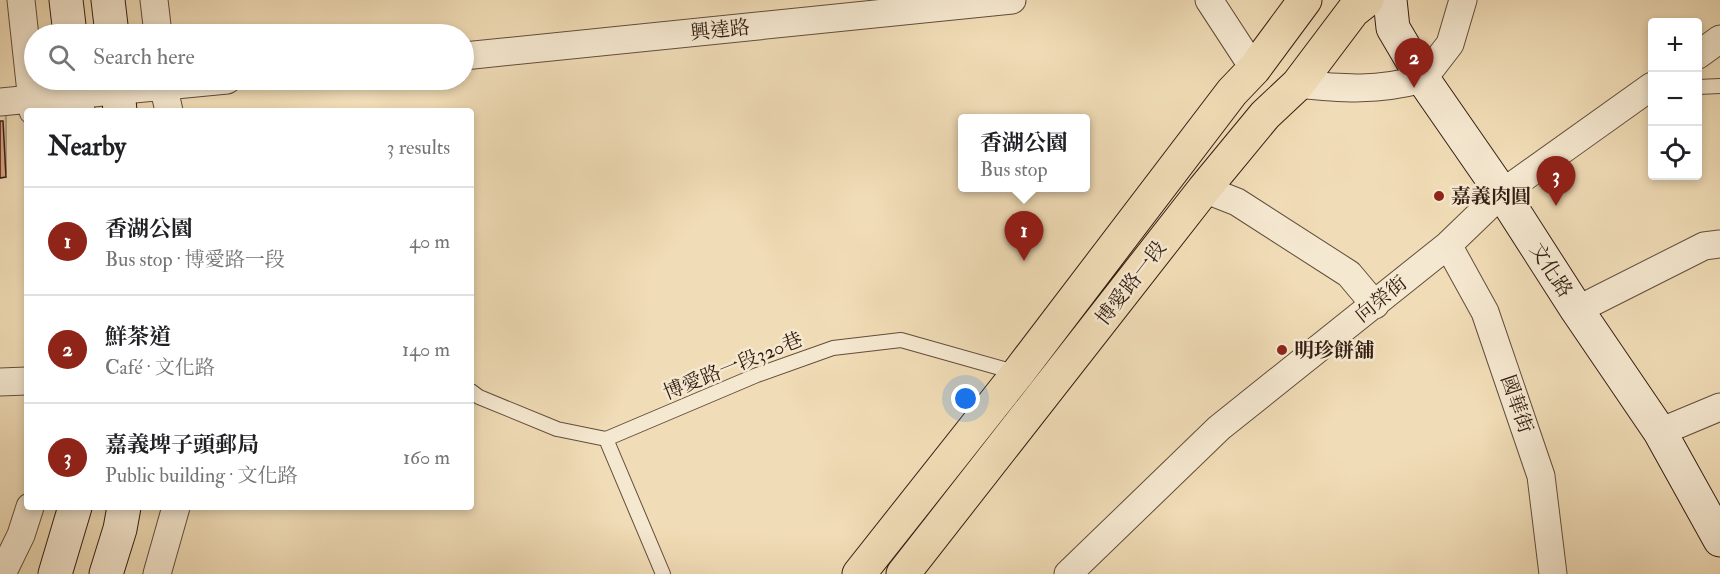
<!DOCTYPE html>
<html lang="en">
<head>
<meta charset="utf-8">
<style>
	body { margin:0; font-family:"IM FELL Double Pica","Noto Serif TC",serif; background:#f2f2f2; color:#202124 }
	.controls { position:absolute; right:18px; top:18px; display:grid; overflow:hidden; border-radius:6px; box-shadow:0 3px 9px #0003 }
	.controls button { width:54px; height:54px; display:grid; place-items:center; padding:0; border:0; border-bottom:2px solid #e0e0e0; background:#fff; color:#202124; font:30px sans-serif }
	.you { position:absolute; left:966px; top:399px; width:21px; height:21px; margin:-15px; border:4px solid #fff; border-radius:50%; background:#1a73e8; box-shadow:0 0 0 9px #1a73e833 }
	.badge { display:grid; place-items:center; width:39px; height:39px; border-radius:50%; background:#8f2418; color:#fff; font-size:20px; font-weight:700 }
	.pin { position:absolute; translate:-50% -50px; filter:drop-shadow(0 2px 3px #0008) }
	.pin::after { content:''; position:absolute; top:32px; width:21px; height:18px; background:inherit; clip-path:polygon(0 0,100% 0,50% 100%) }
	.popup { position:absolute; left:958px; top:114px; width:132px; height:78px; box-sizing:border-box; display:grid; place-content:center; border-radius:6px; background:#fff; filter:drop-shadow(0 2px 4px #0005); font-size:20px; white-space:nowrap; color:#757577 }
	.popup b { font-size:22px; color:#202124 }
	.popup::after { content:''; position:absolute; left:50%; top:100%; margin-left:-12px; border:12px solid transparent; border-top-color:#fff }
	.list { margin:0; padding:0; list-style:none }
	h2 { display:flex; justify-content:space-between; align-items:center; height:78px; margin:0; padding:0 24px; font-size:26px }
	h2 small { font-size:20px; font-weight:400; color:#757577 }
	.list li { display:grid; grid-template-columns:39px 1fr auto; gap:18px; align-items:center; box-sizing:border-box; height:108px; padding:0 24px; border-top:2px solid #e0e0e0 }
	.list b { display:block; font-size:22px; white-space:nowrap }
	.list p { margin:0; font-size:20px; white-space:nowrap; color:#757577 }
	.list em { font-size:20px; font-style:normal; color:#757577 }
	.icon { flex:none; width:33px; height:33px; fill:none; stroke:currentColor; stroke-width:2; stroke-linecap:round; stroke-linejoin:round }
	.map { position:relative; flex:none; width:1720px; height:574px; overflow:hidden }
	.search { position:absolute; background:#fff; box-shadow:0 3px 9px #0003; left:24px; top:24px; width:450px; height:66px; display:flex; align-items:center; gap:15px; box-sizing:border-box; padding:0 21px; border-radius:33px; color:#757577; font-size:22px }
	.panel { position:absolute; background:#fff; box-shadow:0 3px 9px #0003; left:24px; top:108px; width:450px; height:402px; border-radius:6px }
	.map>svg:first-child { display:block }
	.building { fill:#dea182; stroke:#331d12; stroke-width:1.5; filter:url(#shadow) }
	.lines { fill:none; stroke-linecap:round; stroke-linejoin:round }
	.lane-casing { stroke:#624d3b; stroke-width:16 }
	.street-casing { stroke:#624d3b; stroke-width:29 }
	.secondary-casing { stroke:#331d12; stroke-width:35 }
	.primary-casing { stroke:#331d12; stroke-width:35 }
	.lane { stroke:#f5e8d0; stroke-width:14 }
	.street { stroke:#f5e8d0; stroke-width:27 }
	.secondary { stroke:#f5e8d0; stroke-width:33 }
	.primary { stroke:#f0dcb6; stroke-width:33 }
	.poi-dot { fill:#8f2418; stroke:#f5e8d0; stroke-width:2 }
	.labels { text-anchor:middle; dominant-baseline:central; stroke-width:5; stroke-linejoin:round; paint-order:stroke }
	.street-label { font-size:20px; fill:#331d12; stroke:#f5e8d0 }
	.poi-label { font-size:20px; font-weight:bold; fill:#331d12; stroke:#f5e8d0; text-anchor:start }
</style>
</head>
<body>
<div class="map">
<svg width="1720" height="574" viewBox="0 0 1720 574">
	<defs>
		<filter id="shadow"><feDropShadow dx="5.5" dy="-5.5" stdDeviation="0" flood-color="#0004"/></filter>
	</defs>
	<rect width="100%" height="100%" fill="#f0dcb6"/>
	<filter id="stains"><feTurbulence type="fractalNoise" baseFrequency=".00333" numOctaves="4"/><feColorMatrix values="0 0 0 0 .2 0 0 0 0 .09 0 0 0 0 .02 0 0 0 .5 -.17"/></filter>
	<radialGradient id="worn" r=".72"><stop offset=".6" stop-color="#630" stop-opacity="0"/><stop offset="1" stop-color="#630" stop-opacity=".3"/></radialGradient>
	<path class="building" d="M0 121H3L6 177 0 178Z"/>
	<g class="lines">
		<g class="lane-casing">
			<path id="lane" d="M1698 87 1720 86
				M471 391 479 397 557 429 606 439 757 375 833 348 901 340 1018 373
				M606 439 663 574"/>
		</g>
		<g class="street-casing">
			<path id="street" d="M21 0 33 111
				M154 0 158 34
				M1209 0 1254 69
				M1698 55 1720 39
				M464 56 1012 0
				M162 80 169 111
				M1298 84C1345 89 1377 91 1423 79L1450 44 1463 0
				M0 102 227 80
				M1204 189 1237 202 1349 274 1375 305
				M1448 245 1485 312 1541 476 1553 574
				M1577 310 1704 246 1720 244
				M0 382 27 381
				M1660 432 1720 407
				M2 574 21 535 30 507
				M157 574 176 507
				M1068 574 1219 428 1448 245 1502 193 1652 86"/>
		</g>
		<g class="secondary-casing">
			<path id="secondary" d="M66 0 70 34
				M108 0 112 34
				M1390 0 1393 28 1423 79 1502 193 1577 310 1660 432 1720 540
				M75 80 78 111
				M117 80 120 111
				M55 574 75 507
				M106 574 120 529 124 507"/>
		</g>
		<g class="primary-casing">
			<path id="primary" d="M859 574 1018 373 1232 92 1254 69 1305 0
				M903 574 1204 189 1265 115 1298 84 1353 11 1367 0"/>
		</g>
		<use href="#lane" class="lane"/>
		<use href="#street" class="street"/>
		<use href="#secondary" class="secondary"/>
		<use href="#primary" class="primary"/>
	</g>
	<g class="poi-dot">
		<circle cx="1439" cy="196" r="6"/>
		<circle cx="1282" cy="350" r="6"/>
	</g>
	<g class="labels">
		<g class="street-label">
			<text transform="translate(720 30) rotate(-6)">興達路</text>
			<text transform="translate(1551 270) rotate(57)">文化路</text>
			<text transform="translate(1131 283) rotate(-52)">博愛路一段</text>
			<text transform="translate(1381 299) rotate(-39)">向榮街</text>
			<text transform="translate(733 366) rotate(-22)">博愛路一段320巷</text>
			<text transform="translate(1517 404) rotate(71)">國華街</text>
		</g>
		<g class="poi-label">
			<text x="1451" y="196">嘉義肉圓</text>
			<text x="1294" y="350">明珍餅舖</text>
		</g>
	</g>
	<rect width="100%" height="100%" filter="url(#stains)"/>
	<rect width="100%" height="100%" fill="url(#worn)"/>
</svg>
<div class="controls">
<button>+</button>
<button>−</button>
<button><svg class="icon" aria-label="locate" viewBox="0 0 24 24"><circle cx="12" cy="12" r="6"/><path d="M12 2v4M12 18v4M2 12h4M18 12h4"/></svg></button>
</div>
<div class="you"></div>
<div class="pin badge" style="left:1024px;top:261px">1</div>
<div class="popup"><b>香湖公園</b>Bus stop</div>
<div class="pin badge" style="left:1414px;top:88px">2</div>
<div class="pin badge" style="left:1556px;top:206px">3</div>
<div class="search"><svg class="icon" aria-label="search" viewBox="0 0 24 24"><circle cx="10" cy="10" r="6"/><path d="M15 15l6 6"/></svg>Search here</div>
<section class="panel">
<h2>Nearby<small>3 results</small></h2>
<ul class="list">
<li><span class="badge">1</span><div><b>香湖公園</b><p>Bus stop · 博愛路一段</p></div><em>40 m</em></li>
<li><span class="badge">2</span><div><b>鮮茶道</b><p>Café · 文化路</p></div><em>140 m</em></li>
<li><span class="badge">3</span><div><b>嘉義埤子頭郵局</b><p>Public building · 文化路</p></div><em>160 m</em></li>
</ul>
</section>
</div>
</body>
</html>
